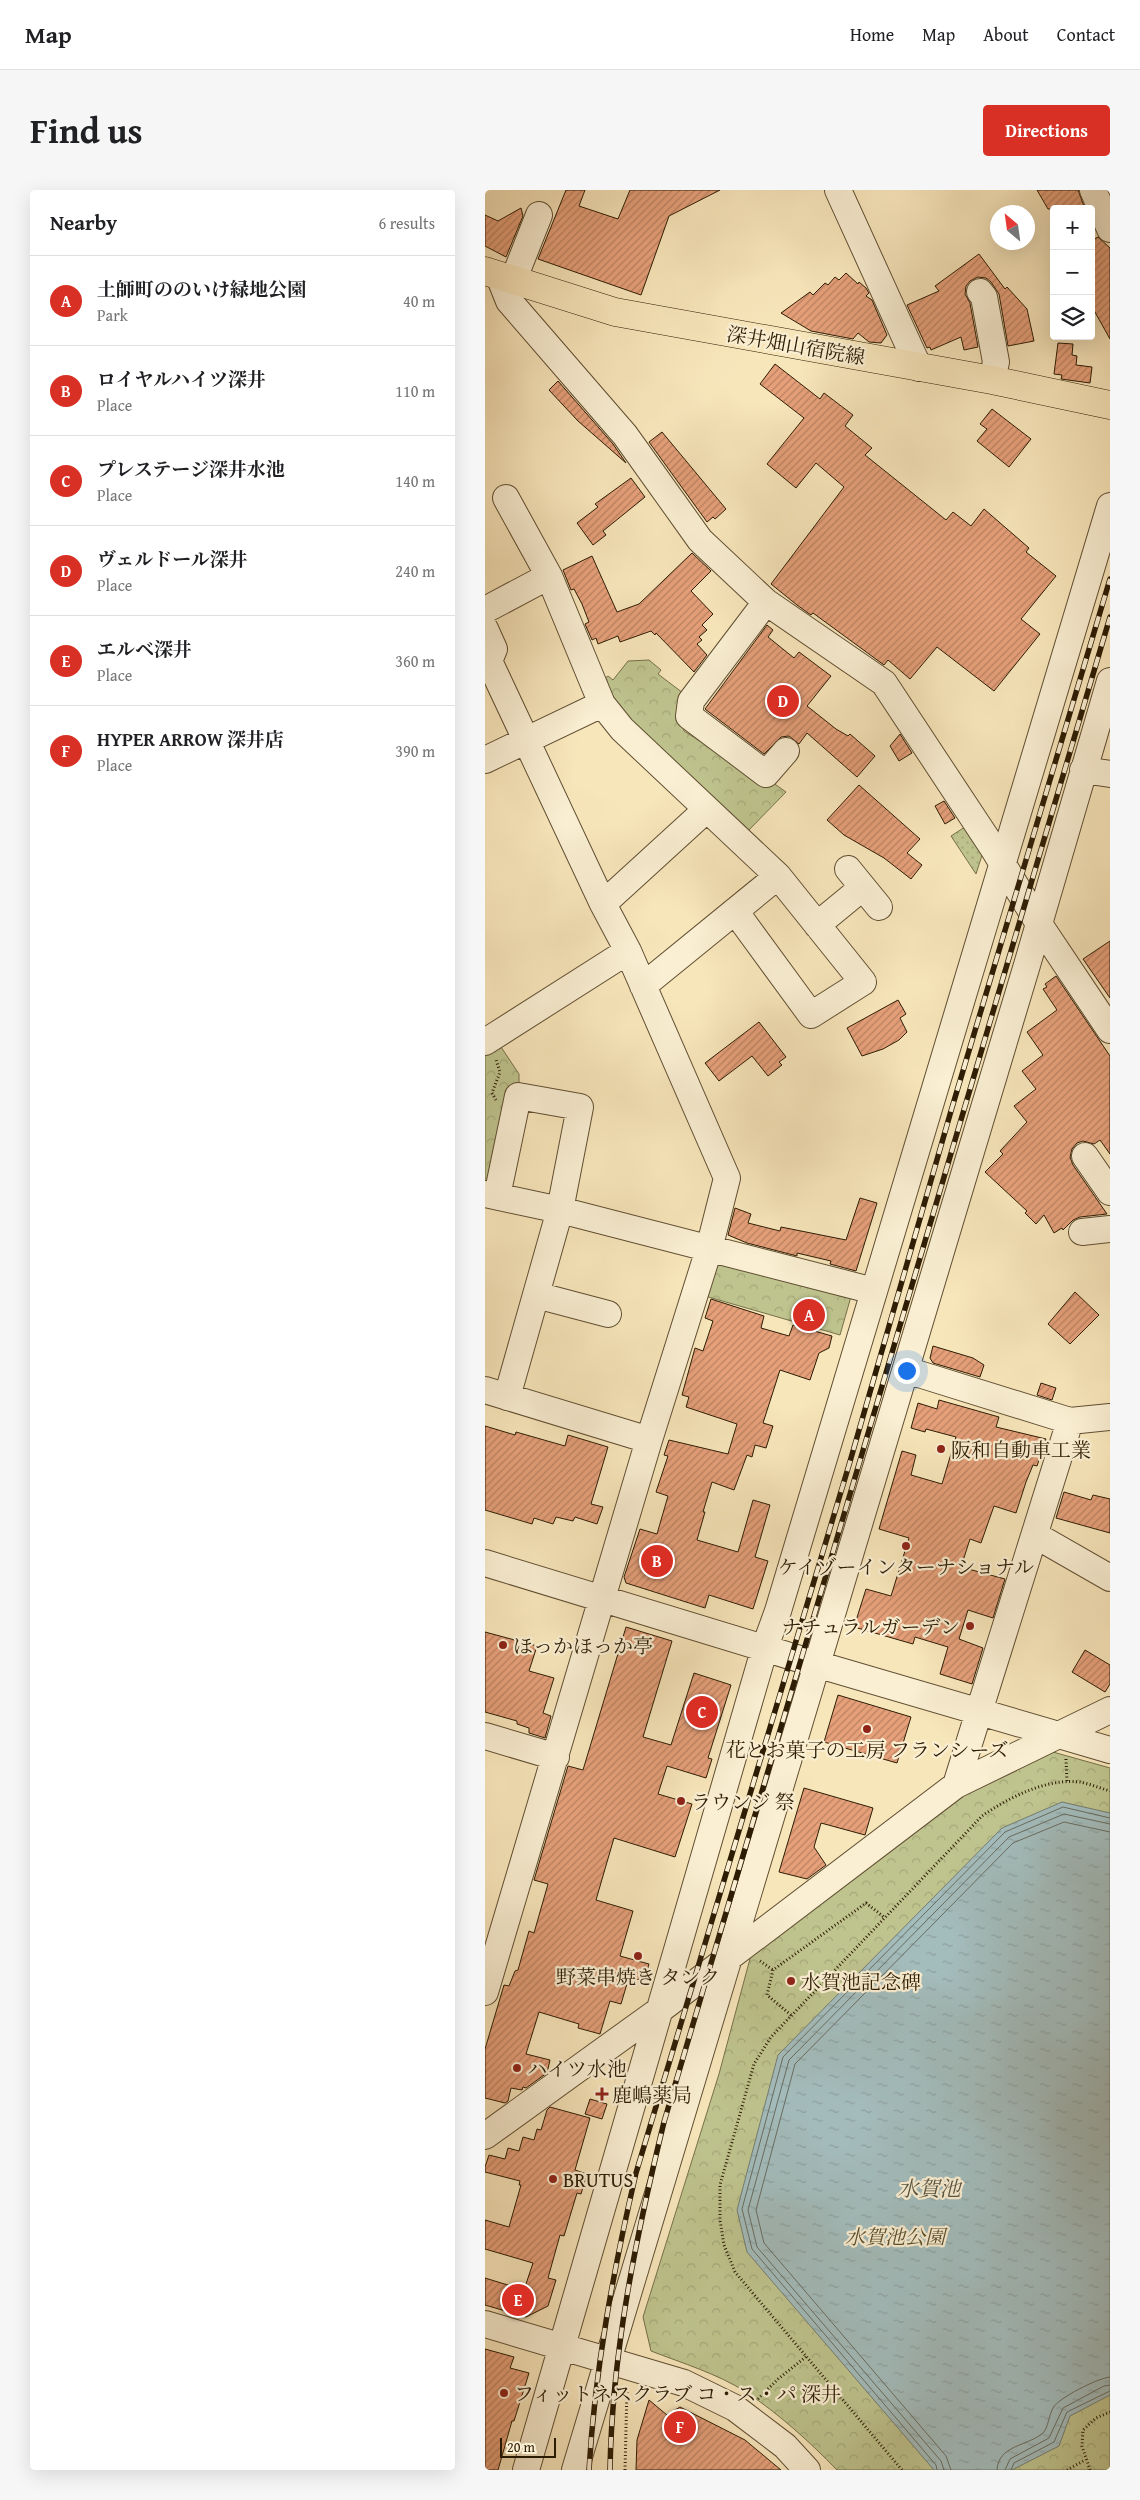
<!DOCTYPE html>
<html lang="en">
<head>
<meta charset="utf-8">
<style>
	body { margin:0; font-family:"Gentium Book Plus","Noto Serif JP",serif; background:#f6f6f6; color:#202124 }
	.controls { position:absolute; right:15px; top:15px; display:grid; overflow:hidden; border-radius:5px; box-shadow:0 5px 20px #0002 }
	.controls button { width:45px; height:45px; display:grid; place-items:center; padding:0; border:0; border-bottom:1px solid #e0e0e0; background:#fff; color:#202124; font:25px sans-serif }
	.compass { position:absolute; left:505px; top:15px; width:45px; height:45px; border-radius:50%; background:#fff; box-shadow:0 5px 20px #0002; rotate:331deg }
	.scale { position:absolute; left:15px; bottom:12px; width:56px; box-sizing:border-box; padding-left:5px; border:2px solid #2d1c04; border-top:0; font-size:14px; line-height:18px; white-space:nowrap; color:#2d1c04; -webkit-text-stroke:4px #faefd3; paint-order:stroke }
	.you { position:absolute; left:421px; top:1180px; width:18px; height:18px; margin:-12px; border:4px solid #fff; border-radius:50%; background:#1a73e8; box-shadow:0 0 0 8px #1a73e833 }
	.badge { display:grid; place-items:center; width:32px; height:32px; border-radius:50%; background:#d93025; color:#fff; font-size:16px; font-weight:700 }
	.pin { position:absolute; translate:-50% -50%; border:2px solid #fff; box-shadow:0 1px 5px #0006 }
	.list { margin:0; padding:0; list-style:none }
	h2 { display:flex; justify-content:space-between; align-items:center; height:65px; margin:0; padding:0 20px; font-size:21px }
	h2 small { font-size:16px; font-weight:400; color:#757577 }
	.list li { display:grid; grid-template-columns:32px 1fr auto; gap:15px; align-items:center; box-sizing:border-box; height:90px; padding:0 20px; border-top:1px solid #e0e0e0 }
	.list b { display:block; font-size:19px; white-space:nowrap }
	.list p { margin:0; font-size:16px; white-space:nowrap; color:#757577 }
	.list em { font-size:16px; font-style:normal; color:#757577 }
	.icon { flex:none; width:28px; height:28px; fill:none; stroke:currentColor; stroke-width:2; stroke-linecap:round; stroke-linejoin:round }
	.map { position:relative; flex:none; width:625px; height:2280px; overflow:hidden; border-radius:5px }
	header { display:flex; align-items:center; gap:30px; box-sizing:border-box; height:70px; padding:0 25px; background:#fff; border-bottom:1px solid #e0e0e0 }
	header strong { font-size:24px }
	nav { display:flex; gap:28px; margin-inline-start:auto; font-size:18px }
	.intro { display:flex; align-items:center; justify-content:space-between; box-sizing:border-box; height:120px; padding:0 30px }
	h1 { margin:0; font-size:35px }
	.button { padding:12px 22px; border-radius:5px; background:#d93025; color:#fff; font-size:18px; font-weight:700 }
	main { display:flex; gap:30px; padding:0 30px }
	aside { flex:1; background:#fff; border-radius:5px; box-shadow:0 5px 20px #0002 }
	.map>svg:first-child { display:block }
	.grass { fill:url(#grass-dots); stroke:#767049 }
	.forest { fill:url(#forest-crowns); stroke:#767049 }
	.water { fill:url(#water-ripples); stroke:#747c72 }
	.lines { fill:none; stroke-linecap:round; stroke-linejoin:round }
	.shore { stroke:#686c60; stroke-width:1 }
	.building { fill:url(#building-hatch); stroke:#2d1c04 }
	.minor-casing { stroke:#604e32; stroke-width:28 }
	.major-casing { stroke:#2d1c04; stroke-width:29 }
	.path { stroke:#2d1c04; stroke-width:3; stroke-dasharray:1 2.5; stroke-linecap:butt }
	.minor { stroke:#faefd3; stroke-width:26 }
	.major { stroke:#f8e6bb; stroke-width:28 }
	.rail-casing { stroke:#2d1c04; stroke-width:5.5 }
	.rail { stroke:#faefd3; stroke-width:4; stroke-dasharray:11; stroke-linecap:butt }
	.poi-dot { fill:#8f2418; stroke:#faefd3; stroke-width:2 }
	.labels { text-anchor:middle; dominant-baseline:central; stroke-width:4.5; stroke-linejoin:round; paint-order:stroke }
	.street-label { font-size:20px; fill:#2d1c04; stroke:#faefd3 }
	.poi-label { font-size:20px; fill:#2d1c04; stroke:#faefd3; text-anchor:start }
	.park-label { font-size:20px; font-style:italic; fill:#594e2d; stroke:#faefd3 }
	.water-label { font-size:21px; font-style:italic; fill:#565444; stroke:#faefd3 }
</style>
</head>
<body>
<header>
<strong>Map</strong>
<nav><a>Home</a><a>Map</a><a>About</a><a>Contact</a></nav>
</header>
<div class="intro"><h1>Find us</h1><a class="button">Directions</a></div>
<main>
<aside>
<h2>Nearby<small>6 results</small></h2>
<ul class="list">
<li><span class="badge">A</span><div><b>土師町ののいけ緑地公園</b><p>Park</p></div><em>40 m</em></li>
<li><span class="badge">B</span><div><b>ロイヤルハイツ深井</b><p>Place</p></div><em>110 m</em></li>
<li><span class="badge">C</span><div><b>プレステージ深井水池</b><p>Place</p></div><em>140 m</em></li>
<li><span class="badge">D</span><div><b>ヴェルドール深井</b><p>Place</p></div><em>240 m</em></li>
<li><span class="badge">E</span><div><b>エルベ深井</b><p>Place</p></div><em>360 m</em></li>
<li><span class="badge">F</span><div><b>HYPER ARROW 深井店</b><p>Place</p></div><em>390 m</em></li>
</ul>
</aside>
<div class="map">
<svg width="625" height="2280" viewBox="0 0 625 2280">
	<defs>
		<pattern id="grass-dots" width="8" height="8" patternUnits="userSpaceOnUse" patternTransform="scale(1.25)"><rect width="8" height="8" fill="#bfc48e"/><path d="M2 2h.1M6 6h.1" fill="none" stroke="#a4a879" stroke-width="1.8" stroke-linecap="round"/></pattern>
		<pattern id="forest-crowns" width="20" height="18" patternUnits="userSpaceOnUse" patternTransform="scale(1.25)"><rect width="20" height="18" fill="#bfc48e"/><path d="M2 6a3 3 0 1 1 6 0M12 15a3 3 0 1 1 6 0" fill="none" stroke="#a4a879"/></pattern>
		<pattern id="water-ripples" width="26" height="14" patternUnits="userSpaceOnUse" patternTransform="scale(1.25)"><rect width="26" height="14" fill="#a3bcbc"/><path d="M2 4q2-2 4 0t4 0M15 11q2-2 4 0t4 0" fill="none" stroke="#8da1a0"/></pattern>
		<pattern id="building-hatch" width="6" height="6" patternUnits="userSpaceOnUse" patternTransform="scale(1.25)"><rect width="6" height="6" fill="#e6a07a"/><path d="M-1 1l2-2M0 6l6-6M5 7l2-2" fill="none" stroke="#bb8262"/></pattern>
	</defs>
	<rect width="100%" height="100%" fill="#f8e6bb"/>
	<filter id="stains"><feTurbulence type="fractalNoise" baseFrequency=".004" numOctaves="4"/><feColorMatrix values="0 0 0 0 .2 0 0 0 0 .09 0 0 0 0 .02 0 0 0 .5 -.17"/></filter>
	<radialGradient id="worn" r=".72"><stop offset=".6" stop-color="#630" stop-opacity="0"/><stop offset="1" stop-color="#630" stop-opacity=".3"/></radialGradient>
	<path class="grass" d="M483 635 499 659 491 684 466 646Z"/>
	<path class="forest" d="M164 470 176 480 173 484 198 503 195 519 199 541 279 592 284 590 301 602 261 643 127 518 115 492 123 486 128 490 143 471Z
		M12 851 34 884V897L6 989 0 992V859Z
		M236 1071 367 1103 355 1145 220 1106 229 1075Z
		M568 1562 625 1578V2280H352C325 2252 294 2224 261 2202 233 2184 197 2173 166 2161L158 2127 234 1884 266 1765 482 1599Z"/>
	<path class="water" d="M577 1612 625 1623V2205L585 2226 574 2256 527 2280H449L262 2062 252 2020 293 1865 517 1638Z"/>
	<g class="lines">
		<path class="shore" d="M452 2280 451 2275 267 2059 257 2019 298 1867 520 1642 578 1617 625 1628
			M459 2280 456 2271 272 2057 263 2020 304 1870 524 1647 579 1624 625 1634
			M466 2280 461 2266 279 2053 271 2020 310 1874 528 1653 579 1632 625 1642
			M512 2280C513 2255 543 2256 558 2243 563 2238 564 2225 568 2218 573 2208 613 2188 625 2187
			M520 2280 525 2269 564 2248 578 2218 619 2196 625 2195
			M526 2280 529 2273 569 2252 582 2222 625 2201"/>
	</g>
	<path class="building" d="M81 0H100L94 16 133 29 145 0H235L184 26 156 105 53 69Z
		M552 0H593L600 19H563Z
		M36 18 38 26 21 67 0 56V25L13 31Z
		M613 47 625 58V149L606 115V51Z
		M494 64 520 99 522 97 542 119 549 151 523 156 514 104 506 92 501 88 493 87 485 91 481 96 480 104 485 113 493 157 479 160 476 147 446 160 445 157 442 158 422 115 454 101 450 96Z
		M361 83 373 94 374 92 381 98 384 103 381 106 387 110 402 145 396 153 384 152 373 143 368 149 326 141 296 123 325 102 328 105 340 93 343 95 350 87 354 90Z
		M573 153 588 154 587 165 592 166 591 175 607 177 605 193 576 189 577 185 569 184Z
		M290 174 335 209 339 203 368 225 360 236 387 258 380 265 461 330 468 322 486 336 499 319 544 358 541 362 571 386 536 429 555 444 509 501 452 457 425 489 403 470 399 475 328 423 326 425 312 415 286 394 359 297 331 273 311 298 282 274 319 228 275 194Z
		M73 191 128 254 141 273 93 231 64 200Z
		M507 219 546 249 524 277 492 251 502 239 495 234Z
		M177 242 241 319 230 329 228 327 222 332 164 252Z
		M146 288 160 307 118 341 121 345 108 355 92 333 113 317 110 314Z
		M207 363 226 381 206 401 228 424 217 435 222 440 214 447 217 450 212 454 222 465 209 482 171 443 170 445 166 441 135 452 133 446 113 454 111 448 107 450 100 434 104 432 97 414 89 399 86 400 78 380 107 366 132 422 154 414Z
		M282 435 288 440 283 447 309 468 314 462 346 486 322 516 351 539 363 546 365 544 390 566 372 587 322 543 314 554 304 546 296 547 279 564 220 519Z
		M415 544 427 563 414 571 405 556Z
		M374 595 435 649 422 663 437 675 426 689 399 668 359 645 342 630Z
		M459 611 470 628 460 634 450 616Z
		M625 751V808L598 769Z
		M571 786 625 866V964L615 950 609 954 598 951 592 953 587 959 585 967 588 975 622 1024 595 1027 588 1030 578 1040 577 1038 569 1043 559 1025 551 1034 540 1023 542 1021 500 982 518 964 515 961 542 932 529 916 551 899 537 881 558 865 542 842 572 820 558 799 562 797 560 794Z
		M413 810 421 824 415 828 422 842 414 850 398 859 377 866 362 838Z
		M274 832 301 867 294 872 297 875 283 886 267 866 234 891 220 873Z
		M375 1008 392 1013 371 1081 345 1074 346 1071 312 1063V1066L262 1053 243 1045 250 1018 266 1024 263 1033 295 1041 296 1037 361 1050Z
		M590 1102 614 1125 585 1154 563 1134Z
		M226 1109 279 1126 276 1138 304 1146 308 1135 347 1146 344 1158 334 1163 325 1190 295 1180 278 1233 288 1236 281 1258 270 1255 267 1267 262 1265 249 1300 227 1292 218 1322H220L212 1350 253 1362 268 1310 285 1315 270 1367 283 1371 268 1419 224 1405 220 1418 141 1393 139 1387 155 1339 172 1344 183 1306 171 1302 183 1266 179 1265 184 1250 243 1264 252 1234 201 1217 204 1207 197 1205 210 1158 218 1161 228 1131 220 1128Z
		M448 1156 488 1168 499 1175 495 1187 448 1173 445 1168Z
		M556 1193 571 1198 567 1210 552 1205Z
		M454 1210 514 1227 511 1237 561 1249 552 1276 548 1275 541 1292 531 1323 509 1316 496 1353 485 1349 476 1377 520 1389 508 1428 483 1420 474 1449 498 1458 487 1494 455 1484 463 1457 430 1447 428 1454 369 1437 381 1399 406 1406 424 1348 394 1339 417 1261 431 1265 426 1285 457 1294 471 1247 441 1239 440 1242 426 1238 433 1213 452 1219Z
		M0 1236 30 1245 31 1242 80 1256 83 1245 123 1257 106 1314 118 1317 112 1334 90 1327 88 1331 71 1327 68 1334 49 1328 47 1334 0 1320Z
		M579 1302 606 1310 608 1305 625 1309V1343L571 1328Z
		M141 1437 187 1451 158 1547 186 1555 209 1483 246 1495 223 1568 227 1569 221 1588 182 1576 173 1604 207 1614 190 1667 129 1648 111 1710 148 1721 135 1766 164 1774 159 1791 144 1787 136 1814 125 1811 115 1844 93 1838 94 1834 54 1822 41 1864 65 1870 62 1883 41 1898 38 1897 37 1900 26 1898 23 1911 20 1913 0 1908V1859L19 1795 24 1796 30 1781 33 1780 44 1741 49 1743 63 1694 49 1690 83 1576 98 1580Z
		M0 1442 52 1456 44 1481 69 1488 58 1523 66 1526 60 1548 44 1543V1538L32 1534V1531L0 1522Z
		M600 1460 625 1475V1494L620 1502 587 1482Z
		M353 1505 426 1527 412 1573 339 1552Z
		M319 1598 388 1618 380 1645 336 1633 329 1657 341 1675 322 1689 294 1682Z
		M105 1909 122 1914 117 1929 100 1924Z
		M65 1917 105 1928 90 1980 102 1984 96 2004 92 2003 79 2046 75 2045 63 2088 71 2090 63 2116 41 2127 0 2115V2088L39 2100 48 2073 0 2059V2030L24 2037 36 1995H34L35 1991 0 1982V1977L4 1965 20 1969 23 1958 34 1961 38 1947 49 1950 52 1939 56 1940 62 1920Z
		M0 2159 29 2167 25 2178 44 2183 29 2231H27L13 2280H0Z
		M164 2210 182 2225 195 2217 260 2250 296 2280H151L152 2250Z"/>
	<g class="lines">
		<g class="minor-casing">
			<path id="minor" d="M353 0 434 178
				M608 0 625 39
				M14 86 24 111 140 245 215 350 281 412 399 493 508 658 554 734 625 840
				M28 91 54 25
				M495 102 499 107 511 172 507 190
				M21 308 64 386 117 514 137 539 293 686 378 792 326 825 250 721
				M281 412 206 511 204 526 281 584 301 561
				M0 420 64 386
				M0 439 9 459 4 471 118 714 143 761 242 988 224 1059 164 1250 0 1802
				M0 570 117 514
				M598 580 625 584
				M363 679 394 717
				M118 714 222 619
				M332 735 377 698
				M158 796 293 686
				M0 852 143 761
				M600 966 625 1002
				M0 1004 75 1020 389 1101
				M12 1006 33 906 95 917 75 1020 22 1207
				M597 1042 625 1039
				M51 1105 123 1124
				M421 1180 585 1231 625 1227
				M0 1200 164 1250
				M550 1345 625 1388
				M0 1373 331 1474 625 1560
				M0 1546 71 1567
				M471 1595 585 1231
				M0 1946 176 1819 471 1595 625 1520
				M0 2134 199 2193 250 2218 300 2256 322 2280
				M41 2280 280 1457 293 1421 625 316
				M90 2280 542 775 625 491"/>
		</g>
		<g class="major-casing">
			<path id="major" d="M0 81 130 122 507 190 625 215"/>
		</g>
		<path class="path" d="M11 910 7 903 15 882 11 870
			M581 1569 582 1592
			M275 1771 288 1780
			M306 1825 282 1805 288 1780 381 1713 399 1727
			M273 2209 293 2189 322 2166
			M140 2280 142 2198
			M417 2280 250 2082 239 2055 235 2030V1995L269 1874 286 1847 497 1626C523 1608 561 1588 595 1592 605 1594 615 1598 625 1601
			M582 2280 600 2270
			M605 2280 597 2256 598 2240 611 2228 625 2222"/>
		<use href="#minor" class="minor"/>
		<use href="#major" class="major"/>
		<g class="rail-casing">
			<path id="rail" d="M104 2280C110 2179 128 2082 151 1983L364 1275 466 921 625 389
				M125 2280C127 2161 151 2047 179 1932L625 427"/>
		</g>
		<use href="#rail" class="rail"/>
	</g>
	<g class="poi-dot">
		<circle cx="456" cy="1259" r="5"/>
		<circle cx="421" cy="1356" r="5"/>
		<circle cx="485" cy="1436" r="5"/>
		<circle cx="18" cy="1455" r="5"/>
		<circle cx="382" cy="1539" r="5"/>
		<circle cx="196" cy="1611" r="5"/>
		<circle cx="153" cy="1766" r="5"/>
		<circle cx="306" cy="1791" r="5"/>
		<circle cx="32" cy="1878" r="5"/>
		<path d="M114.5 1896.5h5v5h5v5h-5v5h-5v-5h-5v-5h5z"/>
		<circle cx="68" cy="1989" r="5"/>
		<circle cx="19" cy="2203" r="5"/>
	</g>
	<g class="labels">
		<g class="street-label">
			<text transform="translate(311 155) rotate(10)">深井畑山宿院線</text>
		</g>
		<g class="poi-label">
			<text x="466" y="1259">阪和自動車工業</text>
			<text x="421" y="1376" text-anchor="middle">ケイゾーインターナショナル</text>
			<text x="475" y="1436" text-anchor="end">ナチュラルガーデン</text>
			<text x="28" y="1455">ほっかほっか亭</text>
			<text x="382" y="1559" text-anchor="middle">花とお菓子の工房 フランシーズ</text>
			<text x="206" y="1611">ラウンジ 祭</text>
			<text x="153" y="1786" text-anchor="middle">野菜串焼き タンク</text>
			<text x="316" y="1791">水賀池記念碑</text>
			<text x="42" y="1878">ハイツ水池</text>
			<text x="127" y="1904">鹿嶋薬局</text>
			<text x="78" y="1989">BRUTUS</text>
			<text x="29" y="2203">フィットネスクラブ コ・ス・パ 深井</text>
		</g>
		<g class="park-label">
			<text x="410" y="2046">水賀池公園</text>
		</g>
		<g class="water-label">
			<text x="444" y="1998">水賀池</text>
		</g>
	</g>
	<rect width="100%" height="100%" filter="url(#stains)"/>
	<rect width="100%" height="100%" fill="url(#worn)"/>
</svg>
<div class="controls">
<button>+</button>
<button>−</button>
<button><svg class="icon" aria-label="layers" viewBox="0 0 24 24"><path d="M12 4l9 5-9 5-9-5zM3 14l9 5 9-5"/></svg></button>
</div>
<svg class="compass" viewBox="-18 -18 36 36"><path d="M0-13l5 13h-10z" fill="#e53935"/><path d="M0 13l5-13h-10z" fill="#757577"/></svg>
<div class="scale">20 m</div>
<div class="you"></div>
<div class="pin badge" style="left:324px;top:1125px">A</div>
<div class="pin badge" style="left:172px;top:1371px">B</div>
<div class="pin badge" style="left:217px;top:1522px">C</div>
<div class="pin badge" style="left:298px;top:511px">D</div>
<div class="pin badge" style="left:33px;top:2110px">E</div>
<div class="pin badge" style="left:195px;top:2237px">F</div>
</div>
</main>
</body>
</html>
